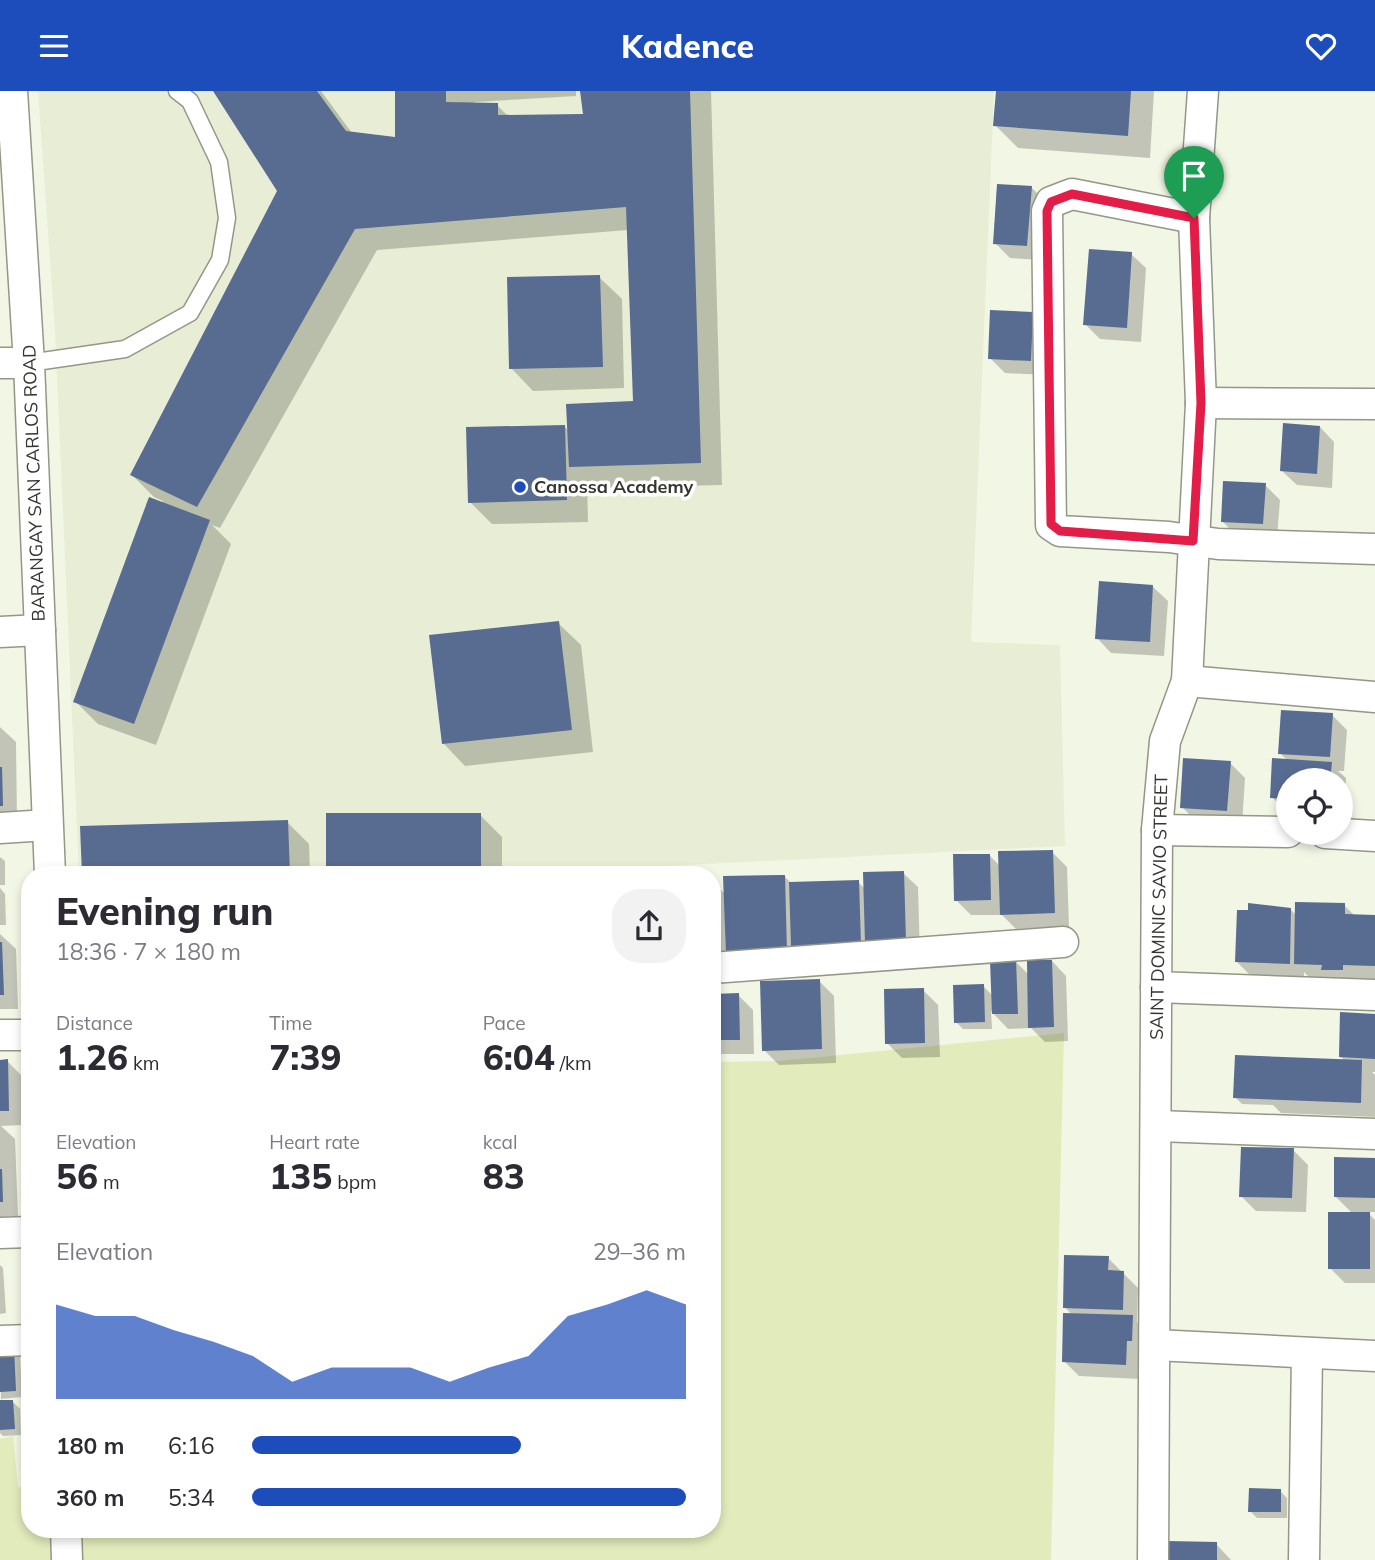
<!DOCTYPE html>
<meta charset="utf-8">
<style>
body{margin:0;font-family:Mulish,sans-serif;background:#f2f2f3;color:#2b2b33;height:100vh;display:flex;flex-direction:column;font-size:26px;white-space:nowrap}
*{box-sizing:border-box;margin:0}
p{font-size:23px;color:#7c7c81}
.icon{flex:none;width:38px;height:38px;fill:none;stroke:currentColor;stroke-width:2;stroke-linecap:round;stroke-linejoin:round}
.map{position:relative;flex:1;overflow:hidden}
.side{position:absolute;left:21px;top:775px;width:700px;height:672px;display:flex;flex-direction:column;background:#fff;border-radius:28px;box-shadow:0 4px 10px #0003}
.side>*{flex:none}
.fabs{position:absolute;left:1276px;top:677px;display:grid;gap:14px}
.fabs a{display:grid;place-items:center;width:77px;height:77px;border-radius:50%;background:#fff;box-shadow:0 4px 10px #0003;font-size:35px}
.pin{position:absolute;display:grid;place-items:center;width:60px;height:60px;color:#fff;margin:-72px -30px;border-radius:50% 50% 50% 0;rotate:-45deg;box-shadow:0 0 7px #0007}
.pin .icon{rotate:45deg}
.round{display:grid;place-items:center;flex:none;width:74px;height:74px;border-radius:28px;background:#f2f2f3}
.head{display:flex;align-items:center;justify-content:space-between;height:119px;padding:0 35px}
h1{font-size:38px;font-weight:800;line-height:52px}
.stats{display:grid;grid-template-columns:repeat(3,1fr);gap:10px;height:119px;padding:7px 35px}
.stats div{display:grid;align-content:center}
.stats b{font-size:35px;font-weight:800}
.stats small{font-size:19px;font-weight:400}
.stats p{font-size:19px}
.chart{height:196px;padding:14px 35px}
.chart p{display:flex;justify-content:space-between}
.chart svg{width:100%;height:126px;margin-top:7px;fill:#1d4dba;opacity:.7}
ul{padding:0 35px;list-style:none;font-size:23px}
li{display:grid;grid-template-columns:112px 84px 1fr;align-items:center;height:52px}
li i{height:18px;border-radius:9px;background:#1d4dba}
header{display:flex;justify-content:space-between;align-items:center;height:91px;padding:0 35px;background:#1d4dba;color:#fff;font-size:32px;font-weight:800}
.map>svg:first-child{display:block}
.built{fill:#e8eed5}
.green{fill:#e1ebbb}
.shadow{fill:#0003}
.building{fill:#586b91}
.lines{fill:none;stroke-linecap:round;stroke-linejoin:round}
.service-casing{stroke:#939787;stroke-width:19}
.minor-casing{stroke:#939787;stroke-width:33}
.service{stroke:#fff;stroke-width:16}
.minor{stroke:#fff;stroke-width:30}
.route-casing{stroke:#fff;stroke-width:14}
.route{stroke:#e11d48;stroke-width:9}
.poi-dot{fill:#1d4dba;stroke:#fff;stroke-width:2.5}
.labels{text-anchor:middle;stroke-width:7;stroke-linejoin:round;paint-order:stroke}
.street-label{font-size:18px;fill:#353630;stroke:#fff}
.poi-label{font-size:18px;font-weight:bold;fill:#353630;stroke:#fff;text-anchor:start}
</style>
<header><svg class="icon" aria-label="menu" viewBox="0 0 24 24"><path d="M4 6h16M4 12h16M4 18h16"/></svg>Kadence<svg class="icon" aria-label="heart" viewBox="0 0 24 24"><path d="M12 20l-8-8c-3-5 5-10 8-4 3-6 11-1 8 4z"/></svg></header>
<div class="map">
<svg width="1375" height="1469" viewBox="0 0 1375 1469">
<rect width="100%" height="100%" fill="#f2f6e5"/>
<polygon class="built" points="38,0 994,0 971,551 1060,554 1065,755 487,784 79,784 55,240"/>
<g class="green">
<polygon points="1064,942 1051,1469 81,1469 80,1439 712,1438 712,971 779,970"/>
<polygon points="13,1345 18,1396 30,1397 30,1438 54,1439 54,1469 0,1469 0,1348"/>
</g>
<g class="shadow">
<polygon points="215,0 321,0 352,42 397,48 397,0 576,0 576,5 474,11 474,14 497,14 509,26 585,25 582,0 711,0 722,394 593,397 587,391 588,431 492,433 470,411 564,335 569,340 635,311 628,139 377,159 220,437 212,434 231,453 156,654 98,633 75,610 163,410 154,406 132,384 279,100"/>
<polygon points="998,0 1154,0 1150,67 1018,57 995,34"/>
<polygon points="1031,96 1046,111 1042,169 1010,167 995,152"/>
<polygon points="1131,163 1146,177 1141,251 1100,248 1085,233"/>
<polygon points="599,186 622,208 624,297 533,300 511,277"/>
<polygon points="1032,223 1047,238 1046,284 1005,282 990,267"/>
<polygon points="1320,336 1334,351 1332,397 1297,394 1282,380"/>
<polygon points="1265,394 1280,409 1277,447 1237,445 1222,430"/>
<polygon points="1153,496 1168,510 1164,565 1111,562 1097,547"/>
<polygon points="558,532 581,554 593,661 465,675 443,652"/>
<polygon points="1332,624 1347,639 1344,680 1338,680 1346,687 1343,725 1340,690 1288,690 1287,721 1272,706 1287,669 1280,662"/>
<polygon points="0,636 16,651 17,730 0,730"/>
<polygon points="1230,672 1245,687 1242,734 1197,731 1182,716"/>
<polygon points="480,724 502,746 502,784 333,784 327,779"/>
<polygon points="287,731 309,753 310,784 84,784"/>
<polygon points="1052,761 1067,776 1069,836 1016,838 1002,824 971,824 956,809 990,765 1000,775"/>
<polygon points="0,766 5,770 5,794 0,794"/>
<polygon points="903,782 918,796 920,865 712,883 715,793 726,804 784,785 792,793 858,791 865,798"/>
<polygon points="0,797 5,803 6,834 0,834"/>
<polygon points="1344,814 1355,825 1375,826 1375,889 1357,888 1357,893 1310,887 1304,881 1304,888 1252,886 1237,871 1291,819 1297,825"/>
<polygon points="0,843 16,858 18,918 0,918"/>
<polygon points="1015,870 1029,884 1052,870 1066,885 1068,950 1045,951 1031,937 1008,938 991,920 992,938 963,938 956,931 983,895 993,905"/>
<polygon points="819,890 834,905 836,972 779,974 764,959"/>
<polygon points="923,899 938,914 940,966 902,967 887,952"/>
<polygon points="712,904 738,904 753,919 754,963 716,963 712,959"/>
<polygon points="1375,924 1375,981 1372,981 1375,984 1375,1026 1281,1022 1273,1014 1242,1013 1235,1006 1345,970 1341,966"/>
<polygon points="0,970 7,970 22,985 23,1034 1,1035 15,1048 18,1125 0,1126"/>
<polygon points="1293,1059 1308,1074 1306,1121 1256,1120 1241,1105"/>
<polygon points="1375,1069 1375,1121 1367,1121 1375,1129 1375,1192 1345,1192 1330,1177 1353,1123 1336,1106"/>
<polygon points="1108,1167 1138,1197 1137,1231 1147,1241 1140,1288 1079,1285 1064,1270 1072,1224 1065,1216"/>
<polygon points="0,1174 3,1177 6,1222 0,1223"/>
<polygon points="13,1258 20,1265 22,1306 1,1308 0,1259"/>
<polygon points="0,1311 13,1311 20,1318 21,1344 3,1345 0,1342"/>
<polygon points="1280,1400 1287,1407 1287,1427 1257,1427 1250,1420"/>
<polygon points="1216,1453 1231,1469 1169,1469"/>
</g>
<g class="building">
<polygon points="213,0 317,0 346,40 395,46 395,0 446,0 446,11 498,12 498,24 583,23 580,0 690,0 701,372 569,376 566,313 633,310 626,116 355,138 197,416 130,384 277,100"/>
<polygon points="996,0 1131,0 1128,45 993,35"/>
<polygon points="997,93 1032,95 1027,155 993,153"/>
<polygon points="1089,158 1132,161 1127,237 1083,234"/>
<polygon points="600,184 603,276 509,278 507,186"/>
<polygon points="990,219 1033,221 1031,270 988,268"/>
<polygon points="1283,332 1320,335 1317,383 1280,380"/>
<polygon points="565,334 567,409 468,412 466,336"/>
<polygon points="1223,390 1266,392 1263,433 1221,431"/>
<polygon points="149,406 210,429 134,633 73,611"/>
<polygon points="1099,490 1153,494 1150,551 1095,548"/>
<polygon points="559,530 572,639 442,653 429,544"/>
<polygon points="1281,619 1333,622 1330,666 1278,663"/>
<polygon points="1183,667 1231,670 1227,720 1180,717"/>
<polygon points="1272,667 1332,671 1330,690 1288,690 1288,708 1270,707"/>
<polygon points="0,676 2,676 3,715 0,715"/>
<rect x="326" y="722" width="155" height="58"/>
<polygon points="288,729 290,784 82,784 80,735"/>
<polygon points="1053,759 1055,822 1000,824 998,760"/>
<polygon points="953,763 990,763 991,809 954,810"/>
<polygon points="904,780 906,851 865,852 863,781"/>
<polygon points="785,784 787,862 726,863 723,785"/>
<polygon points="859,789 861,854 791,855 789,791"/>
<polygon points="712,792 716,792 718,868 712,868"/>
<polygon points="1295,811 1345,812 1345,823 1375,824 1375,875 1343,874 1343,879 1321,879 1322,874 1294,873"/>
<polygon points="1248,812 1291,817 1290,873 1235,871 1237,819 1248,819"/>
<polygon points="0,851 2,851 4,904 0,904"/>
<polygon points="1016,868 1018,923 992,923 990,869"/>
<polygon points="1027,869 1052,869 1054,936 1028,937"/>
<polygon points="820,888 822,958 762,960 760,890"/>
<polygon points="984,893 985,931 954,932 953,894"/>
<polygon points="924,897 925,952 885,953 884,898"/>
<polygon points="739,902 740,949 712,949 712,903"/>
<polygon points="1340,921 1375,923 1375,968 1339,966"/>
<polygon points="1235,964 1362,969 1361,1012 1233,1007"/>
<polygon points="8,968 9,1020 0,1020 0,969"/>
<polygon points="1241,1056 1294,1057 1292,1107 1239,1106"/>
<polygon points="1334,1066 1375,1067 1375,1107 1334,1106"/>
<polygon points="0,1078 2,1078 3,1111 0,1111"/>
<rect x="1328" y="1121" width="42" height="57"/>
<polygon points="1064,1164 1109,1165 1108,1179 1124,1180 1123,1219 1063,1217"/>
<polygon points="1063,1222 1133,1224 1132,1250 1127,1250 1126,1274 1062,1271"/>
<polygon points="14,1256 16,1300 0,1301 0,1257"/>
<polygon points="0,1309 13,1309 15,1338 0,1339"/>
<polygon points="1249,1397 1281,1398 1281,1421 1248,1421"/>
<polygon points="1167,1450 1217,1451 1217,1469 1167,1469"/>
</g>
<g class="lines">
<defs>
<polyline id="service" points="29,272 125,258 190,222 220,169 227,127 219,71 190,10 177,0"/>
<g id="minor">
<polyline points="12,0 29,272 50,784"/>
<polyline points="1194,127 1072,103 1051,111 1047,120 1051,434 1060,440 1169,446 1218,453 1375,458"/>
<polyline points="0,272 29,272"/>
<polyline points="1201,312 1375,313"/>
<polyline points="0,541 40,539"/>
<polyline points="1187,590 1375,606"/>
<polyline points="0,737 47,734"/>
<polyline points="1157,739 1288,741"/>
<polyline points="1325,742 1375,745"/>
<polyline points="712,877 1063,851"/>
<polyline points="1156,896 1375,904"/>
<polyline points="0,944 30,944"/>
<polyline points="1158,1035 1375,1043"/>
<polyline points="0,1142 30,1141"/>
<polyline points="0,1250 30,1249"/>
<polyline points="1155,1254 1375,1265"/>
<polyline points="66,1438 67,1469"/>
<polyline points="1153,1469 1157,739 1165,650 1187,590 1201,312 1194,127 1203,0"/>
<polyline points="1304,1469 1307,1263"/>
</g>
</defs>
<use href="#service" class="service-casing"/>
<use href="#minor" class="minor-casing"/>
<use href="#service" class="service"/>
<use href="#minor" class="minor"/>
</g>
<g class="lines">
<defs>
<polygon id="route" points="1072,103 1194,127 1201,312 1193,450 1060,440 1051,433 1047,120 1051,111"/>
</defs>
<use href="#route" class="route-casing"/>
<use href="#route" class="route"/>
</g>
<circle class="poi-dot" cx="520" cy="396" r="7"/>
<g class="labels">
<g class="street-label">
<text transform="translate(34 392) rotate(-92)" y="6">BARANGAY SAN CARLOS ROAD</text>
<text transform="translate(1159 816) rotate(-89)" y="6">SAINT DOMINIC SAVIO STREET</text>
</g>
<g class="poi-label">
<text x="534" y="402">Canossa Academy</text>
</g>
</g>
</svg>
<div class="fabs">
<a><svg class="icon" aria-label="locate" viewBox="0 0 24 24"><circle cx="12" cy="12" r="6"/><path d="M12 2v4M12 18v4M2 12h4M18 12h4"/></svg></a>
</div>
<div class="pin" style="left:1194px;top:127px;background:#1e9e55"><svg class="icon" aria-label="arrive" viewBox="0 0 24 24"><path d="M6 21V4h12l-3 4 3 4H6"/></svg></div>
<section class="side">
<div class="head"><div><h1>Evening run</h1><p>18:36 · 7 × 180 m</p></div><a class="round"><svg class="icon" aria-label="share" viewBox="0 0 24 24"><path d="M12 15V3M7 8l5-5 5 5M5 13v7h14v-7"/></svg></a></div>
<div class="stats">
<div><p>Distance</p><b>1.26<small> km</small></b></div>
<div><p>Time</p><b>7:39</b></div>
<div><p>Pace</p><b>6:04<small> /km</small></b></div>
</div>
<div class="stats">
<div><p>Elevation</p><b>56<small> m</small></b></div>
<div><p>Heart rate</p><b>135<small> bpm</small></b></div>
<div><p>kcal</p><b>83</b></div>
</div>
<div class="chart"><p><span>Elevation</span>29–36 m</p>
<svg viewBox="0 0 160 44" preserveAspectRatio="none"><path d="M0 44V11L10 15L20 15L30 20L40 24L50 29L60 38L70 33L80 33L90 33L100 38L110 33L120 29L130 15L140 11L150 6L160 11V44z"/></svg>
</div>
<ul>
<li><b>180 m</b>6:16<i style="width:62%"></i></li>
<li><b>360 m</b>5:34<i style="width:100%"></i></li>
</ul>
</section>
</div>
